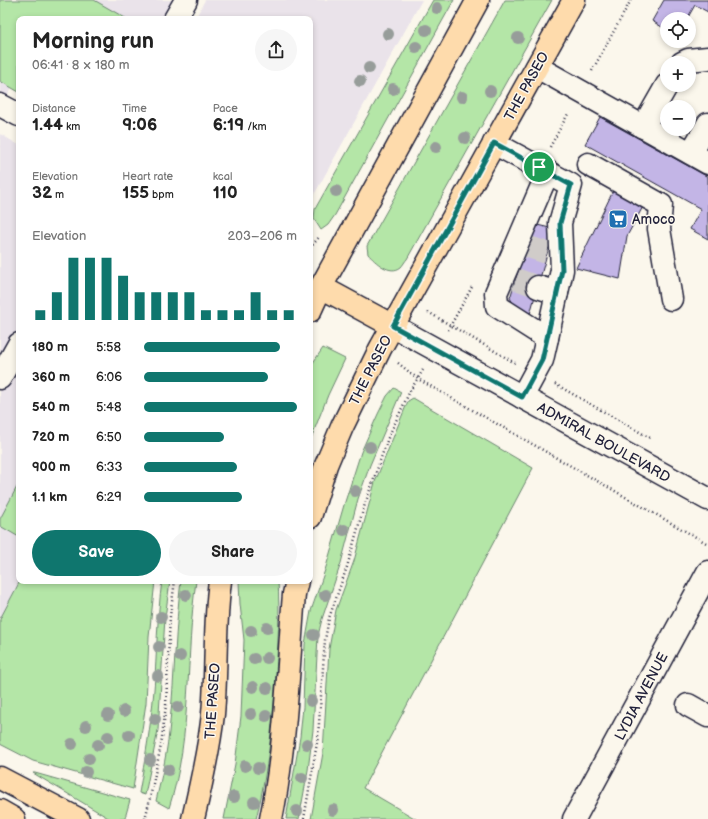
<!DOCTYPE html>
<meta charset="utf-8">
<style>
body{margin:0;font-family:"Balsamiq Sans",sans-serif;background:#f6f6f6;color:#222;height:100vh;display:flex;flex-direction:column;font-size:15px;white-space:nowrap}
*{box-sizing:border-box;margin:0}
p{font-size:13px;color:#767676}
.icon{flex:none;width:22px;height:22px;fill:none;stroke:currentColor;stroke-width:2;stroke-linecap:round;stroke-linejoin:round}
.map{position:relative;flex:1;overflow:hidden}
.drawer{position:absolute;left:16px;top:16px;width:297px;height:568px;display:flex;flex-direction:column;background:#fff;border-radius:8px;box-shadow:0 2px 6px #0003}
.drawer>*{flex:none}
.controls{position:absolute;left:660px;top:12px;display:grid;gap:8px}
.controls a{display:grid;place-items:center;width:36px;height:36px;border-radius:50%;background:#fff;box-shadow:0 2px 6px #0003;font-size:20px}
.pin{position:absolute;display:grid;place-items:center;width:34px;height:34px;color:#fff;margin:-17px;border:2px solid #fff;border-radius:50%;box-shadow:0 1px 4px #0007}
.round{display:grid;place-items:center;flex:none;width:42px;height:42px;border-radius:21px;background:#f6f6f6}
.overview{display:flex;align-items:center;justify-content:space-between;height:68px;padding:0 16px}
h1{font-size:22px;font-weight:600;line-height:30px}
.figures{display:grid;grid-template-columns:repeat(3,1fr);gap:6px;height:68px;padding:4px 16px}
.figures div{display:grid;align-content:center}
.figures b{font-size:17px;font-weight:600}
.figures small{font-size:11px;font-weight:400}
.figures p{font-size:11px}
.chart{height:112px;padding:8px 16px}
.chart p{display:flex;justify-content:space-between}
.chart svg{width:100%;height:72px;margin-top:4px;stroke:#0f766e;stroke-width:6}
.action{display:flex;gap:8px;margin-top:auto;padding:8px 16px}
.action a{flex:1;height:46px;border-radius:24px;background:#0f766e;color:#fff;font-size:16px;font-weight:600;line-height:46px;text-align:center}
.action a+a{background:#f6f6f6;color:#222}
ul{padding:0 16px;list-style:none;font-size:13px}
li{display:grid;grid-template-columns:64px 48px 1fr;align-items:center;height:30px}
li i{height:10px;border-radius:5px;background:#0f766e}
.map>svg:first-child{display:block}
.built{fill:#eae3ea}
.green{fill:#b4e6a7;stroke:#6b8471}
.building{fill:#c3b5e6;stroke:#22223b}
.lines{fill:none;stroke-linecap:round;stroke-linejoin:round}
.minor-tunnel{stroke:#d0ccc9;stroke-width:22;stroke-dasharray:22 11;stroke-linecap:butt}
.minor-casing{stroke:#22223b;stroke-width:25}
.major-casing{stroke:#22223b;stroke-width:25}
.path{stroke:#22223b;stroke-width:2.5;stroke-dasharray:1 3;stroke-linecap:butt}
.minor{stroke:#fbf7ec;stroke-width:22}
.major{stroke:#fedbac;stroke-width:22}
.tree{fill:#979d9a}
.route-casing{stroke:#fff;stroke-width:8}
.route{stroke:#0f766e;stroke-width:5}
.labels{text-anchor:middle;stroke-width:3;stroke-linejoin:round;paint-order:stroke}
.street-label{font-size:14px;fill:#22223b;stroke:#fbf7ec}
.poi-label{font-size:14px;fill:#22223b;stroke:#fbf7ec;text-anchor:start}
</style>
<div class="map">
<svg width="708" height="819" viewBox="0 0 708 819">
<rect width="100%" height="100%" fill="#fbf7ec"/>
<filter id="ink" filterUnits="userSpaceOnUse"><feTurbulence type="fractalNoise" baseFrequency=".025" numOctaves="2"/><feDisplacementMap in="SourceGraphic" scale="8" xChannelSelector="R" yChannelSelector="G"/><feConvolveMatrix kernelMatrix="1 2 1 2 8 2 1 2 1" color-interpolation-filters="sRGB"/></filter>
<g filter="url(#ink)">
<g class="built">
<polygon points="0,0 174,0 164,19 19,19 19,75 0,109"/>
<polygon points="205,0 422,0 310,202 310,19 195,19"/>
<polygon points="0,134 19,145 19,483 0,519"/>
<polygon points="0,526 19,537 20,581 0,619"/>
</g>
<g class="green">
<polygon points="0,0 94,0 127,19 19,19 19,92 0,81"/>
<polygon points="433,0 454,0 335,215 328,225 321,230 314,219 315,209"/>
<path d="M505 0H552L407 259C405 261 403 265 401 267 390 276 375 262 368 254L367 246Z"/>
<polygon points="323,348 345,359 328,395 310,441 310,367"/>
<polygon points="394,388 401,392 370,465 358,499 341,563 322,619 318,636 313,730 308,770 299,819 286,819 300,737 303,707 305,644 311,611 326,567 344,505 361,452 378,414 387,396"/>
<polygon points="413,398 533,468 363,788 416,819 311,819 323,753 329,649 336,610 354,561 375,482 408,401"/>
<polygon points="19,483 19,537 0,526 0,519"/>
<polygon points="20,581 155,581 149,637 146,703 133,789 33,761 0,744 0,619"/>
<path d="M162 581H170L165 618 158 730 145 795 139 793C145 759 151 725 154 690 157 654 157 617 162 581Z"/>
<path d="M181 581H196C185 656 193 734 169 808L156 801C162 775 168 749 170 722 175 675 175 628 181 581Z"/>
<path d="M239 581H278C280 613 278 642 276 673 273 722 268 771 256 819H224L235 764 241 716 244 640 240 604Z"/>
<polygon points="33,773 35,773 130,800 125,818 125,819 110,819"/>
</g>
<g class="building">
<polygon points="664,0 708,0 708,12 695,5 687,19 667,19 667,30 652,21"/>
<polygon points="600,117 708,177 708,239 690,229 701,209 585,144"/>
<polygon points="615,187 645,203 627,236 620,279 576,268"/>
<polygon points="533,224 554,229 530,314 516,308 510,298"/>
</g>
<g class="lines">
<g class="minor-tunnel">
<polyline points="526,246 547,253"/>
<polyline points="516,279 538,287"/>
</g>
<defs>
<g id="minor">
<polyline points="175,19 186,0"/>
<polyline points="682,63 688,60 708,58"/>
<polyline points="537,67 708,163"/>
<polyline points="0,105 19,115"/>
<polyline points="643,127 667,85"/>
<polyline points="494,143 571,185 560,223 562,270 547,338 542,360 522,397"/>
<polyline points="691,153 708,124"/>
<polyline points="588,164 661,205 659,229 671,299"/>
<polyline points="538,287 557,293"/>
<polyline points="393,326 708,499"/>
<polyline points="547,338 497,306 496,293 548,172"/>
<polyline points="0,378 19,344"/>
<polyline points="688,705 708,716"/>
<polyline points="574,819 708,572"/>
</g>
<g id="major">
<polyline points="321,287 393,326"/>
<polyline points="310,311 321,287 478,0"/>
<polyline points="310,517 326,465 342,427 380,349 574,0"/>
<polyline points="0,778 78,819"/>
<polyline points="0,811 14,819"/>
<path d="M193 819C201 785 209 750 213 714 217 670 214 625 220 581"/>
<path d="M271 819C286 745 288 669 294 594L297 581"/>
</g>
</defs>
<use href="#minor" class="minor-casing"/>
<use href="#major" class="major-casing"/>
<g class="path">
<polyline points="592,71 631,0"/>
<polyline points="550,147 569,112"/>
<polyline points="310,248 320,236"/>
<polyline points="428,312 515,363"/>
<polyline points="448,330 472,287"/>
<polyline points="398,363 418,379 708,544"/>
<polyline points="555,384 650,438"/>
<polyline points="145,819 149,803 161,745 166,705 170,616 175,581"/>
<polyline points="304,819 318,737 325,640 329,618 347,567 363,510 388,438 410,391 423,370"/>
</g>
<use href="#minor" class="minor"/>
<use href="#major" class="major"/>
</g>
<g class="tree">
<circle cx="437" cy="8" r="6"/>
<circle cx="426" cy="30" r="6"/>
<circle cx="388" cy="34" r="6"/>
<circle cx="518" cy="38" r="6"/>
<circle cx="416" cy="47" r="6"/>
<circle cx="369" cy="68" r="6"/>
<circle cx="360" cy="81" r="6"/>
<circle cx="393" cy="89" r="6"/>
<circle cx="490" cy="91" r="6"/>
<circle cx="462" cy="97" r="6"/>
<circle cx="465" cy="138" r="6"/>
<circle cx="436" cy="147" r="6"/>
<circle cx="336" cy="191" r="6"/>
<circle cx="370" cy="447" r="6"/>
<circle cx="355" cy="491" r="6"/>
<circle cx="344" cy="530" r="6"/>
<circle cx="186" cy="595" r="6"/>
<circle cx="325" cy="595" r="6"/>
<circle cx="161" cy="617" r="6"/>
<circle cx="267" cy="628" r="6"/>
<circle cx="251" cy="631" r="6"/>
<circle cx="314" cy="635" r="6"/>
<circle cx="159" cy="647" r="6"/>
<circle cx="180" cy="656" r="6"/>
<circle cx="267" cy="658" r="6"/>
<circle cx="254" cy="659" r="6"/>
<circle cx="158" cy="676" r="6"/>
<circle cx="253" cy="687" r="6"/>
<circle cx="267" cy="688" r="6"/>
<circle cx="311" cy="701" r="6"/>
<circle cx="178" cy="707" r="6"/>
<circle cx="124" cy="711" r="6"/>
<circle cx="251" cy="714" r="6"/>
<circle cx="108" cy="715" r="6"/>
<circle cx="266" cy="716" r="6"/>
<circle cx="155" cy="719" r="6"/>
<circle cx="86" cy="726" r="6"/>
<circle cx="129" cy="735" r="6"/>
<circle cx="108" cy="737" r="6"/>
<circle cx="72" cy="744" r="6"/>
<circle cx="307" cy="744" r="6"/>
<circle cx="98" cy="745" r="6"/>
<circle cx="89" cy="759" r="6"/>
<circle cx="150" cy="760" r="6"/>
<circle cx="245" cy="766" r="6"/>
<circle cx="258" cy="768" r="6"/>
<circle cx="168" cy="770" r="6"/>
<circle cx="86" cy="772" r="6"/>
<circle cx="302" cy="778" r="6"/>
<circle cx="234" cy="797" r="6"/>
<circle cx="254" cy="802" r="6"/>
<circle cx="333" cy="810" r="6"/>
<circle cx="297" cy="811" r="6"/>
</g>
</g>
<g class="lines" filter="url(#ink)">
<defs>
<polygon id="route" points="494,143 571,185 560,223 562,270 547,338 542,360 522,397 393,326"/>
</defs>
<use href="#route" class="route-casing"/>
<use href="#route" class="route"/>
</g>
<defs>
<symbol id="supermarket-square" viewBox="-11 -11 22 22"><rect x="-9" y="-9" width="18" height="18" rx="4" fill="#1f6fb2" stroke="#fbf7ec"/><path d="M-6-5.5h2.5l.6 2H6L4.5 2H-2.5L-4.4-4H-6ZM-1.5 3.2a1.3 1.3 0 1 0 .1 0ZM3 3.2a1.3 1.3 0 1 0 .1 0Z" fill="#fff"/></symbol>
</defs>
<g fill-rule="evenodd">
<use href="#supermarket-square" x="607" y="208" width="22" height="22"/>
</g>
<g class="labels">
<g class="street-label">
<text transform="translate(526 86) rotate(-61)" y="5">THE PASEO</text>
<text transform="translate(370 370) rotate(-63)" y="5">THE PASEO</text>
<text transform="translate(604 442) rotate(29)" y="5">ADMIRAL BOULEVARD</text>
<text transform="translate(641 696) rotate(-62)" y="5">LYDIA AVENUE</text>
<text transform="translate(212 701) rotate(-86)" y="5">THE PASEO</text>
</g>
<g class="poi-label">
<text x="632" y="224">Amoco</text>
</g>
</g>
</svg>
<div class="controls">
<a><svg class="icon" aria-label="locate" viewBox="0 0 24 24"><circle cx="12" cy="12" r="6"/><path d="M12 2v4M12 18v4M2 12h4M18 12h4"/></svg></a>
<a>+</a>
<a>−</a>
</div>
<div class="pin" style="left:539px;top:167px;background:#1e9e55"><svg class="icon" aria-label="arrive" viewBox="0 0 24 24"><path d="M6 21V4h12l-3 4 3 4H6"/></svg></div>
<section class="drawer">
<div class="overview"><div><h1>Morning run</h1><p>06:41 · 8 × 180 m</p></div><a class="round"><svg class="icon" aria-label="share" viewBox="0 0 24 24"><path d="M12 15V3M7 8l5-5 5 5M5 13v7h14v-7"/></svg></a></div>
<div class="figures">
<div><p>Distance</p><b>1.44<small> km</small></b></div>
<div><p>Time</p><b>9:06</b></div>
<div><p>Pace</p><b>6:19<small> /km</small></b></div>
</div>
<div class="figures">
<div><p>Elevation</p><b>32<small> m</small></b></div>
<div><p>Heart rate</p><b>155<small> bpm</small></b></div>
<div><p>kcal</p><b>110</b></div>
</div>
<div class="chart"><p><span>Elevation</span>203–206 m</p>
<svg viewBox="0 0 160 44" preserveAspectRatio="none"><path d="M5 44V38M15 44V27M25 44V6M35 44V6M45 44V6M55 44V17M65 44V27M75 44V27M85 44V27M95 44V27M105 44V38M115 44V38M125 44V38M135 44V27M145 44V38M155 44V38"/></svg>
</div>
<ul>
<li><b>180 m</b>5:58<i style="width:89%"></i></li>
<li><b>360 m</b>6:06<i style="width:81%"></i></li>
<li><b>540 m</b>5:48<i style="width:100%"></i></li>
<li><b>720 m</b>6:50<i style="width:52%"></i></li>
<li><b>900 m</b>6:33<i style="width:61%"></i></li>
<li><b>1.1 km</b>6:29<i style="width:64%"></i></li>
</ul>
<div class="action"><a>Save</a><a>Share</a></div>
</section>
</div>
